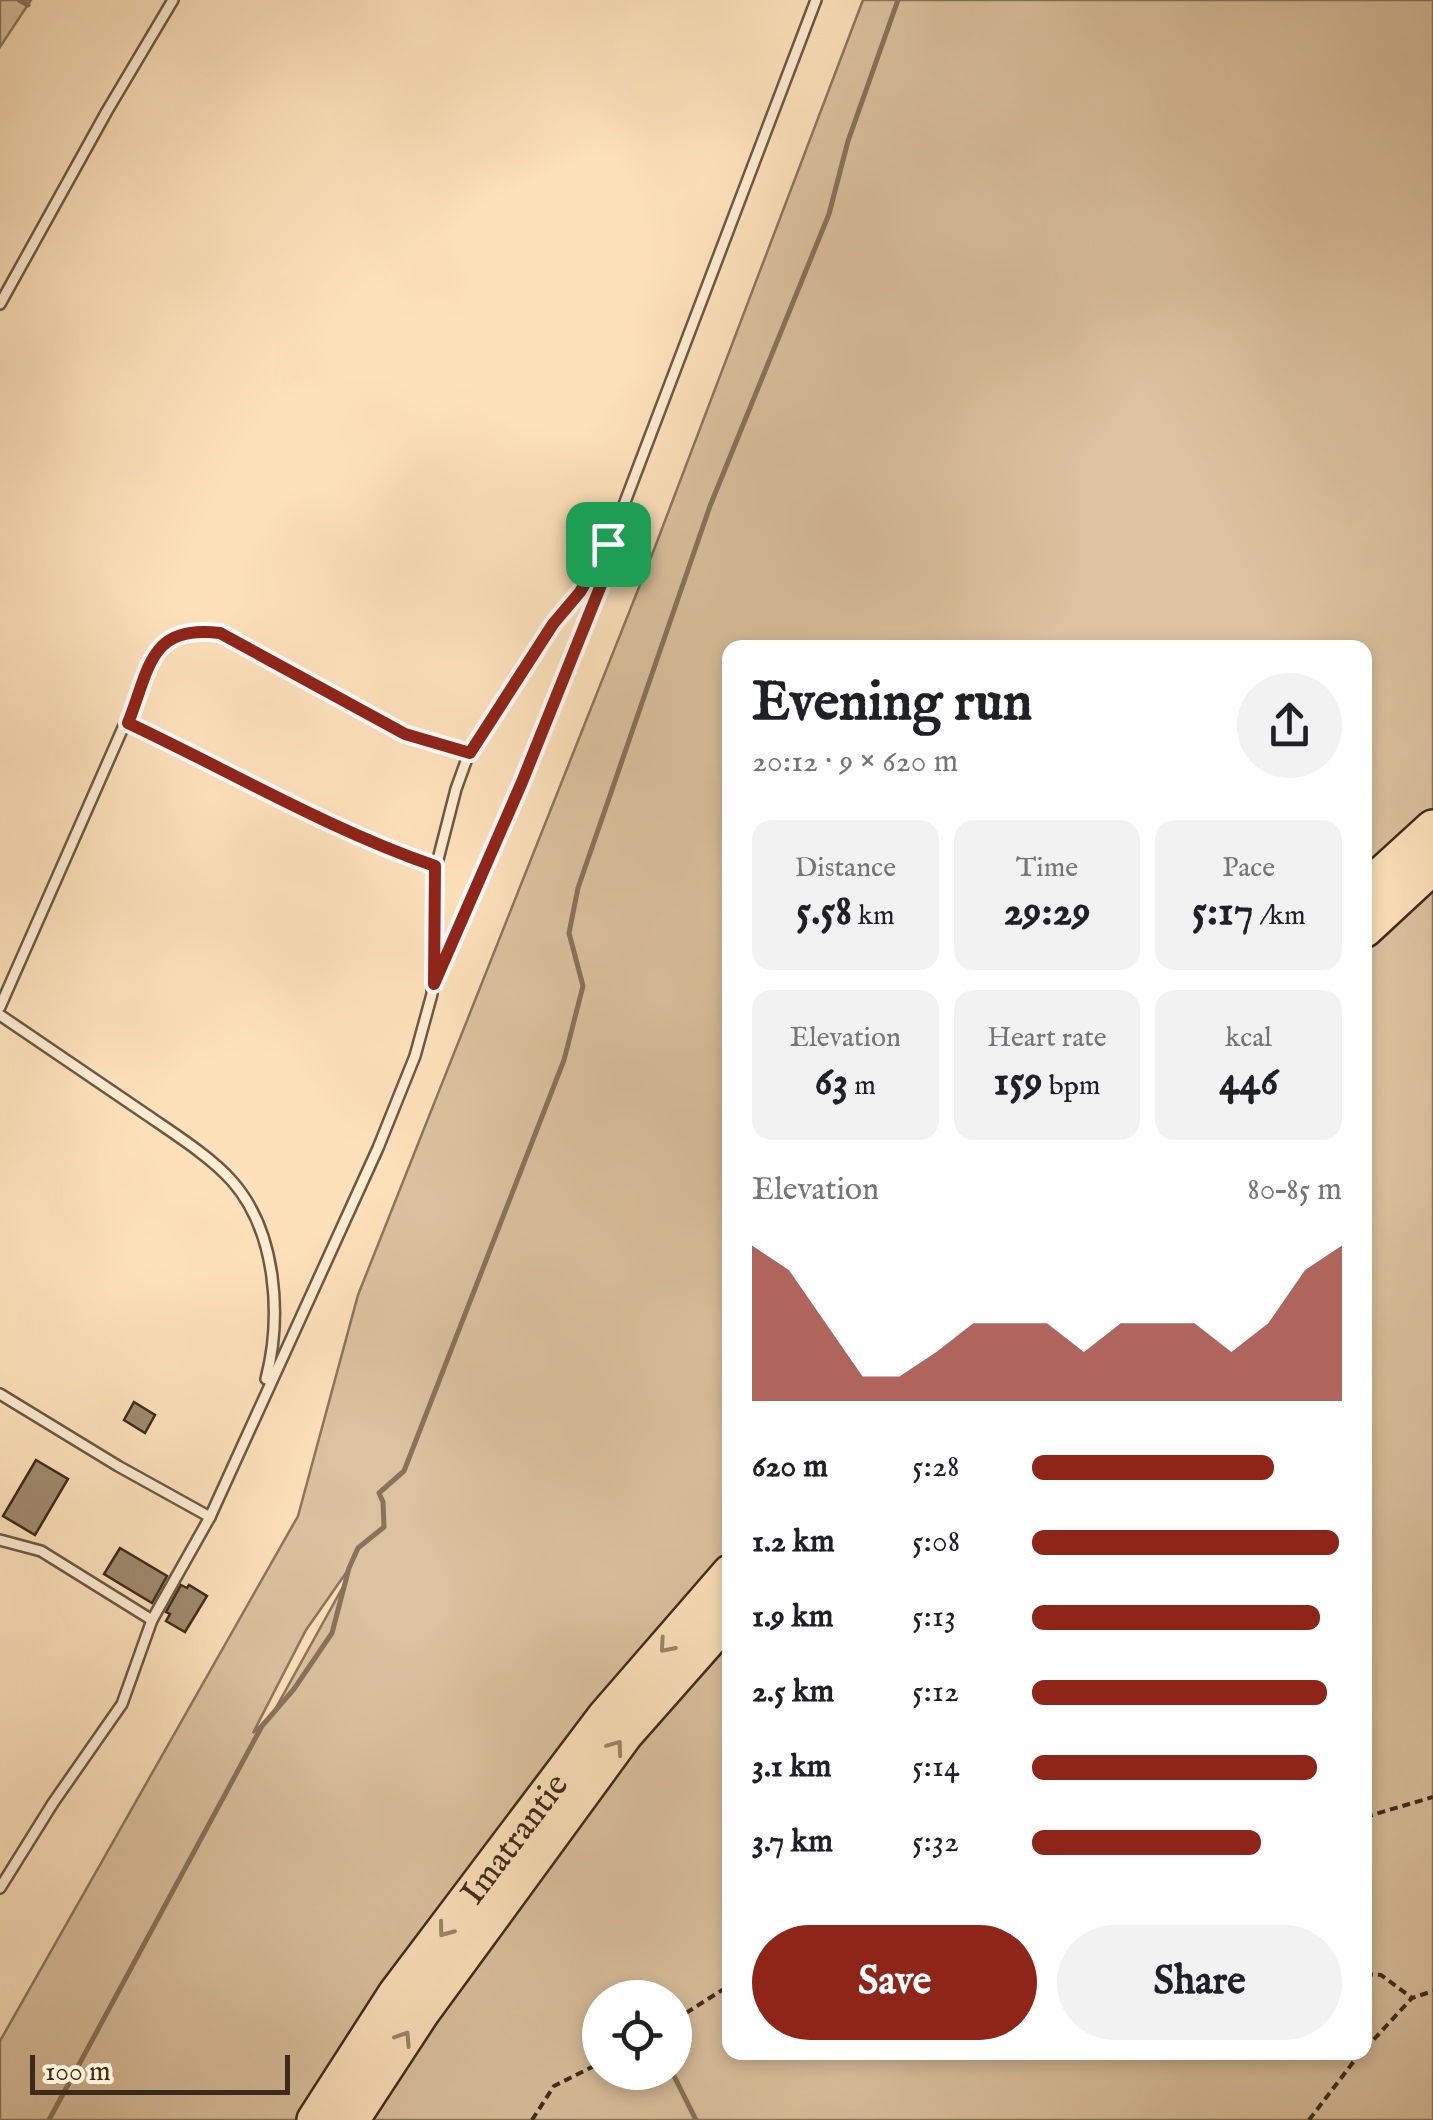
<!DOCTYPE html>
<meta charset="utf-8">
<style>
body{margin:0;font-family:"IM FELL English",serif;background:#f2f2f2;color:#202124;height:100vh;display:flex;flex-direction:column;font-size:38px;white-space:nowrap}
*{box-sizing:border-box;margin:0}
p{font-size:32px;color:#757577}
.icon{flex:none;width:55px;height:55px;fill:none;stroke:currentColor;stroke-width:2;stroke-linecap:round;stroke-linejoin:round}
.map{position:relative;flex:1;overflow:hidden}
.drawer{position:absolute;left:722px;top:640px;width:650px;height:1420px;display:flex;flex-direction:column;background:#fff;border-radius:20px;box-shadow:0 5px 15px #0003}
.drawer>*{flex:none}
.fabs{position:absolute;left:582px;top:1980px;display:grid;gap:20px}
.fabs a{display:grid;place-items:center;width:110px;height:110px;border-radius:50%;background:#fff;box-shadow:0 5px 15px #0003;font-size:50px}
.scale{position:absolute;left:30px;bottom:25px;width:260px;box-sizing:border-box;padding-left:10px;border:5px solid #3c2b1b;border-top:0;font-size:28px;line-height:35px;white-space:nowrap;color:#3c2b1b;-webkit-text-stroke:8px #feecd3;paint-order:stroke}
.pin{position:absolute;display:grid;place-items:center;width:85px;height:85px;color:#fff;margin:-42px;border-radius:20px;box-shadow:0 5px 15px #0006}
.round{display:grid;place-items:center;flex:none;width:105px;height:105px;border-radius:52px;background:#f2f2f2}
.summary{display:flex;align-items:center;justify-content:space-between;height:170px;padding:0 30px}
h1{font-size:55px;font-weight:700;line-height:75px}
.stats{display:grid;grid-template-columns:repeat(3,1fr);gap:15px;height:170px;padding:10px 30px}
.stats div{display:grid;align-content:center;border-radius:20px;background:#f2f2f2;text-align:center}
.stats b{font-size:42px;font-weight:700}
.stats small{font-size:28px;font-weight:400}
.stats p{font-size:28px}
.chart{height:280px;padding:20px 30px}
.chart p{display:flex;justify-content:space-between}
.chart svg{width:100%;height:180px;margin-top:10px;fill:#8f2418;opacity:.7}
.button{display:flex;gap:20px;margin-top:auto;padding:20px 30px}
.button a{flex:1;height:115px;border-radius:60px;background:#8f2418;color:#fff;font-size:40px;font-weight:700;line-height:115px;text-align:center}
.button a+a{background:#f2f2f2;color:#202124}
ul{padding:0 30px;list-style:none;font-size:32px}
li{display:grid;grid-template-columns:160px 120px 1fr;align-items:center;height:75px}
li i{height:25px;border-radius:12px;background:#8f2418}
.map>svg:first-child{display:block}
.green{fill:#dcc2a0;stroke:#8c765e;stroke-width:2.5;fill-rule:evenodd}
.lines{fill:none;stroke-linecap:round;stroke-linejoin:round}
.stream{stroke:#88735b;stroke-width:5}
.building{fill:#a08a6e;stroke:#3c2b1b;stroke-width:2.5}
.service-casing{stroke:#6c5843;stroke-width:14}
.motorway-casing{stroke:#3c2b1b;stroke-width:40}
.path{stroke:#3c2b1b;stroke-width:4;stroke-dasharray:8 5;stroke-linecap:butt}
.service{stroke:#feecd3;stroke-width:9}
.motorway{stroke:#fde1bb;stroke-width:35}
.oneway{stroke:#9c866b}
.route-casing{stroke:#fff;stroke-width:20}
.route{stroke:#8f2418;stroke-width:12}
.labels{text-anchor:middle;stroke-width:10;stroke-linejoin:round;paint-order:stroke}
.street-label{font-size:35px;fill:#3c2b1b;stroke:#feecd3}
</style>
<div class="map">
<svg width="1433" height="2120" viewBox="0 0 1433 2120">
<rect width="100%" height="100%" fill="#fde1bb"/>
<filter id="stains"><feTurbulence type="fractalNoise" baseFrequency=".002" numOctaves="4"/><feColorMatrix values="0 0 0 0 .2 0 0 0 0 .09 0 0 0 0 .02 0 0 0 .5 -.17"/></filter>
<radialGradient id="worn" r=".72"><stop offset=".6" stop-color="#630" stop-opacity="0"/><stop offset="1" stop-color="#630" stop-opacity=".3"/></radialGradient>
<g class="green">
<polygon points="0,0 31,0 0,47"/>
<path d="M863 0H1433V2120H0V2041L298 1516 358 1295 655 547ZM730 648H1365V2052H730ZM348 1570 345 1583 273 1713 253 1733 306 1630ZM600 1998H675V2072H600Z"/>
</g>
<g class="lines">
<g class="stream">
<polyline points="19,0 28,5"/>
<polyline points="672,2072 696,2120"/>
<polyline points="49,2120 262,1726 294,1689 332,1633 349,1568 358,1548 384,1527 383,1502 379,1493 404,1471 564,1060 583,986 569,933 578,888 710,506 829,214 848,141 898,0"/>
</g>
</g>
<g class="building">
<polygon points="134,1402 155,1415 145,1433 124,1420"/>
<polygon points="36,1460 68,1479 35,1535 3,1516"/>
<polygon points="120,1548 167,1576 152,1603 104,1574"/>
<polygon points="181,1585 187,1588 189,1585 207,1596 185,1632 166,1621 170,1614 166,1612"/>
</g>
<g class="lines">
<defs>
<g id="service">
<polyline points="0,304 107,111 173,0"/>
<path d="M128 723C230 771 328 829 435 867"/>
<polyline points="435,982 523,782 601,585 607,551"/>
<path d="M0 1007 159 646C181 631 194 630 220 633L405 734 469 753"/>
<path d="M0 1015C49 1048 98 1082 147 1115 173 1133 211 1157 232 1181 277 1232 282 1317 266 1379"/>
<polyline points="0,1394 118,1466 210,1517"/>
<polyline points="0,1540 41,1551 152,1620"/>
<polyline points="0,1888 53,1803 122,1704 152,1620 210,1517 378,1148 415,1056 432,994 434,875 456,789 469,753 553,624 580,592 609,544 816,0"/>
</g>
<g id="motorway">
<polyline points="1365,890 1433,828"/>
<polyline points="1365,929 1433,866"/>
<path id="s1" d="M315 2120 396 1994 605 1717 730 1573"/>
<polyline points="351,2120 421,2013 625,1734 730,1615"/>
</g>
</defs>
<use href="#service" class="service-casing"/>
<use href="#motorway" class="motorway-casing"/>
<g class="path">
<polyline points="1365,1817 1433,1797"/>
<polyline points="1365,1974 1381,1975 1412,1998"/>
<polyline points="675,2020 730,1985"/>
<polyline points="1365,2049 1412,1998 1433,1991"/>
<polyline points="532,2120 554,2086 600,2063"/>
<polyline points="1309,2120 1361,2052"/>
</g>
<use href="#service" class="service"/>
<use href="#motorway" class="motorway"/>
</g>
<defs><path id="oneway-chevron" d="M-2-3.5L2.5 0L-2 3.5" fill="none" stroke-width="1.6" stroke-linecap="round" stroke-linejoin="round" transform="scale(2.5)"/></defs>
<g class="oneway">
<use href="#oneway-chevron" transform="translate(666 1646) rotate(131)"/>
<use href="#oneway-chevron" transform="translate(616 1747) rotate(-54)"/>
<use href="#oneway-chevron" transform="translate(445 1930) rotate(127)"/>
<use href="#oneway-chevron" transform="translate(404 2038) rotate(-57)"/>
</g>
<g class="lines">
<defs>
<path id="route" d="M608 544 601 585 522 782 434 984 435 866C328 829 230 771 128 723 150 668 149 624 220 633L405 734 470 753 553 624 580 592Z"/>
</defs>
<use href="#route" class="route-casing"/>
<use href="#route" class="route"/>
</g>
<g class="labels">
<g class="street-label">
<text dy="12" stroke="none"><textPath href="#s1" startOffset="345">Imatrantie</textPath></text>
</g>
</g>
<rect width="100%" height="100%" filter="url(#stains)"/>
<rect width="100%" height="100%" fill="url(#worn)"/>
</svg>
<div class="fabs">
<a><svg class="icon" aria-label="locate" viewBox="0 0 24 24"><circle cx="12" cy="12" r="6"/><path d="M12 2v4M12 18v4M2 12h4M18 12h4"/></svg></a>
</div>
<div class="scale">100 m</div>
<div class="pin" style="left:608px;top:544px;background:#1e9e55"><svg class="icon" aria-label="arrive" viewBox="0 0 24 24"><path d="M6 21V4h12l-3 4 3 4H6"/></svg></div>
<section class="drawer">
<div class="summary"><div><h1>Evening run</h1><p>20:12 · 9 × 620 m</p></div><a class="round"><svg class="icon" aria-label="share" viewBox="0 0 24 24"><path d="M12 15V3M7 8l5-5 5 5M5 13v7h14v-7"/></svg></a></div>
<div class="stats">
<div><p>Distance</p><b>5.58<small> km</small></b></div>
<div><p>Time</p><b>29:29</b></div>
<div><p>Pace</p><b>5:17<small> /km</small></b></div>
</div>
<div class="stats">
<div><p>Elevation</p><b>63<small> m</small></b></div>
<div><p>Heart rate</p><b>159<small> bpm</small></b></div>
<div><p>kcal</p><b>446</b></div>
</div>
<div class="chart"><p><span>Elevation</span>80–85 m</p>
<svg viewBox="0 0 160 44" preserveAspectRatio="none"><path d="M0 44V6L10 12L20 25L30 38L40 38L50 32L60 25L70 25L80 25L90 32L100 25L110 25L120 25L130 32L140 25L150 12L160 6V44z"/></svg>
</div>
<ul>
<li><b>620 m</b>5:28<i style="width:78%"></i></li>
<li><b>1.2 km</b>5:08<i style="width:99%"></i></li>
<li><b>1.9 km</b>5:13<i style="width:93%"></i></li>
<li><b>2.5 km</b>5:12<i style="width:95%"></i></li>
<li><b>3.1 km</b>5:14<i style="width:92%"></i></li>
<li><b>3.7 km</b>5:32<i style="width:74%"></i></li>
</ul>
<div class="button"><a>Save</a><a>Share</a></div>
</section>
</div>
